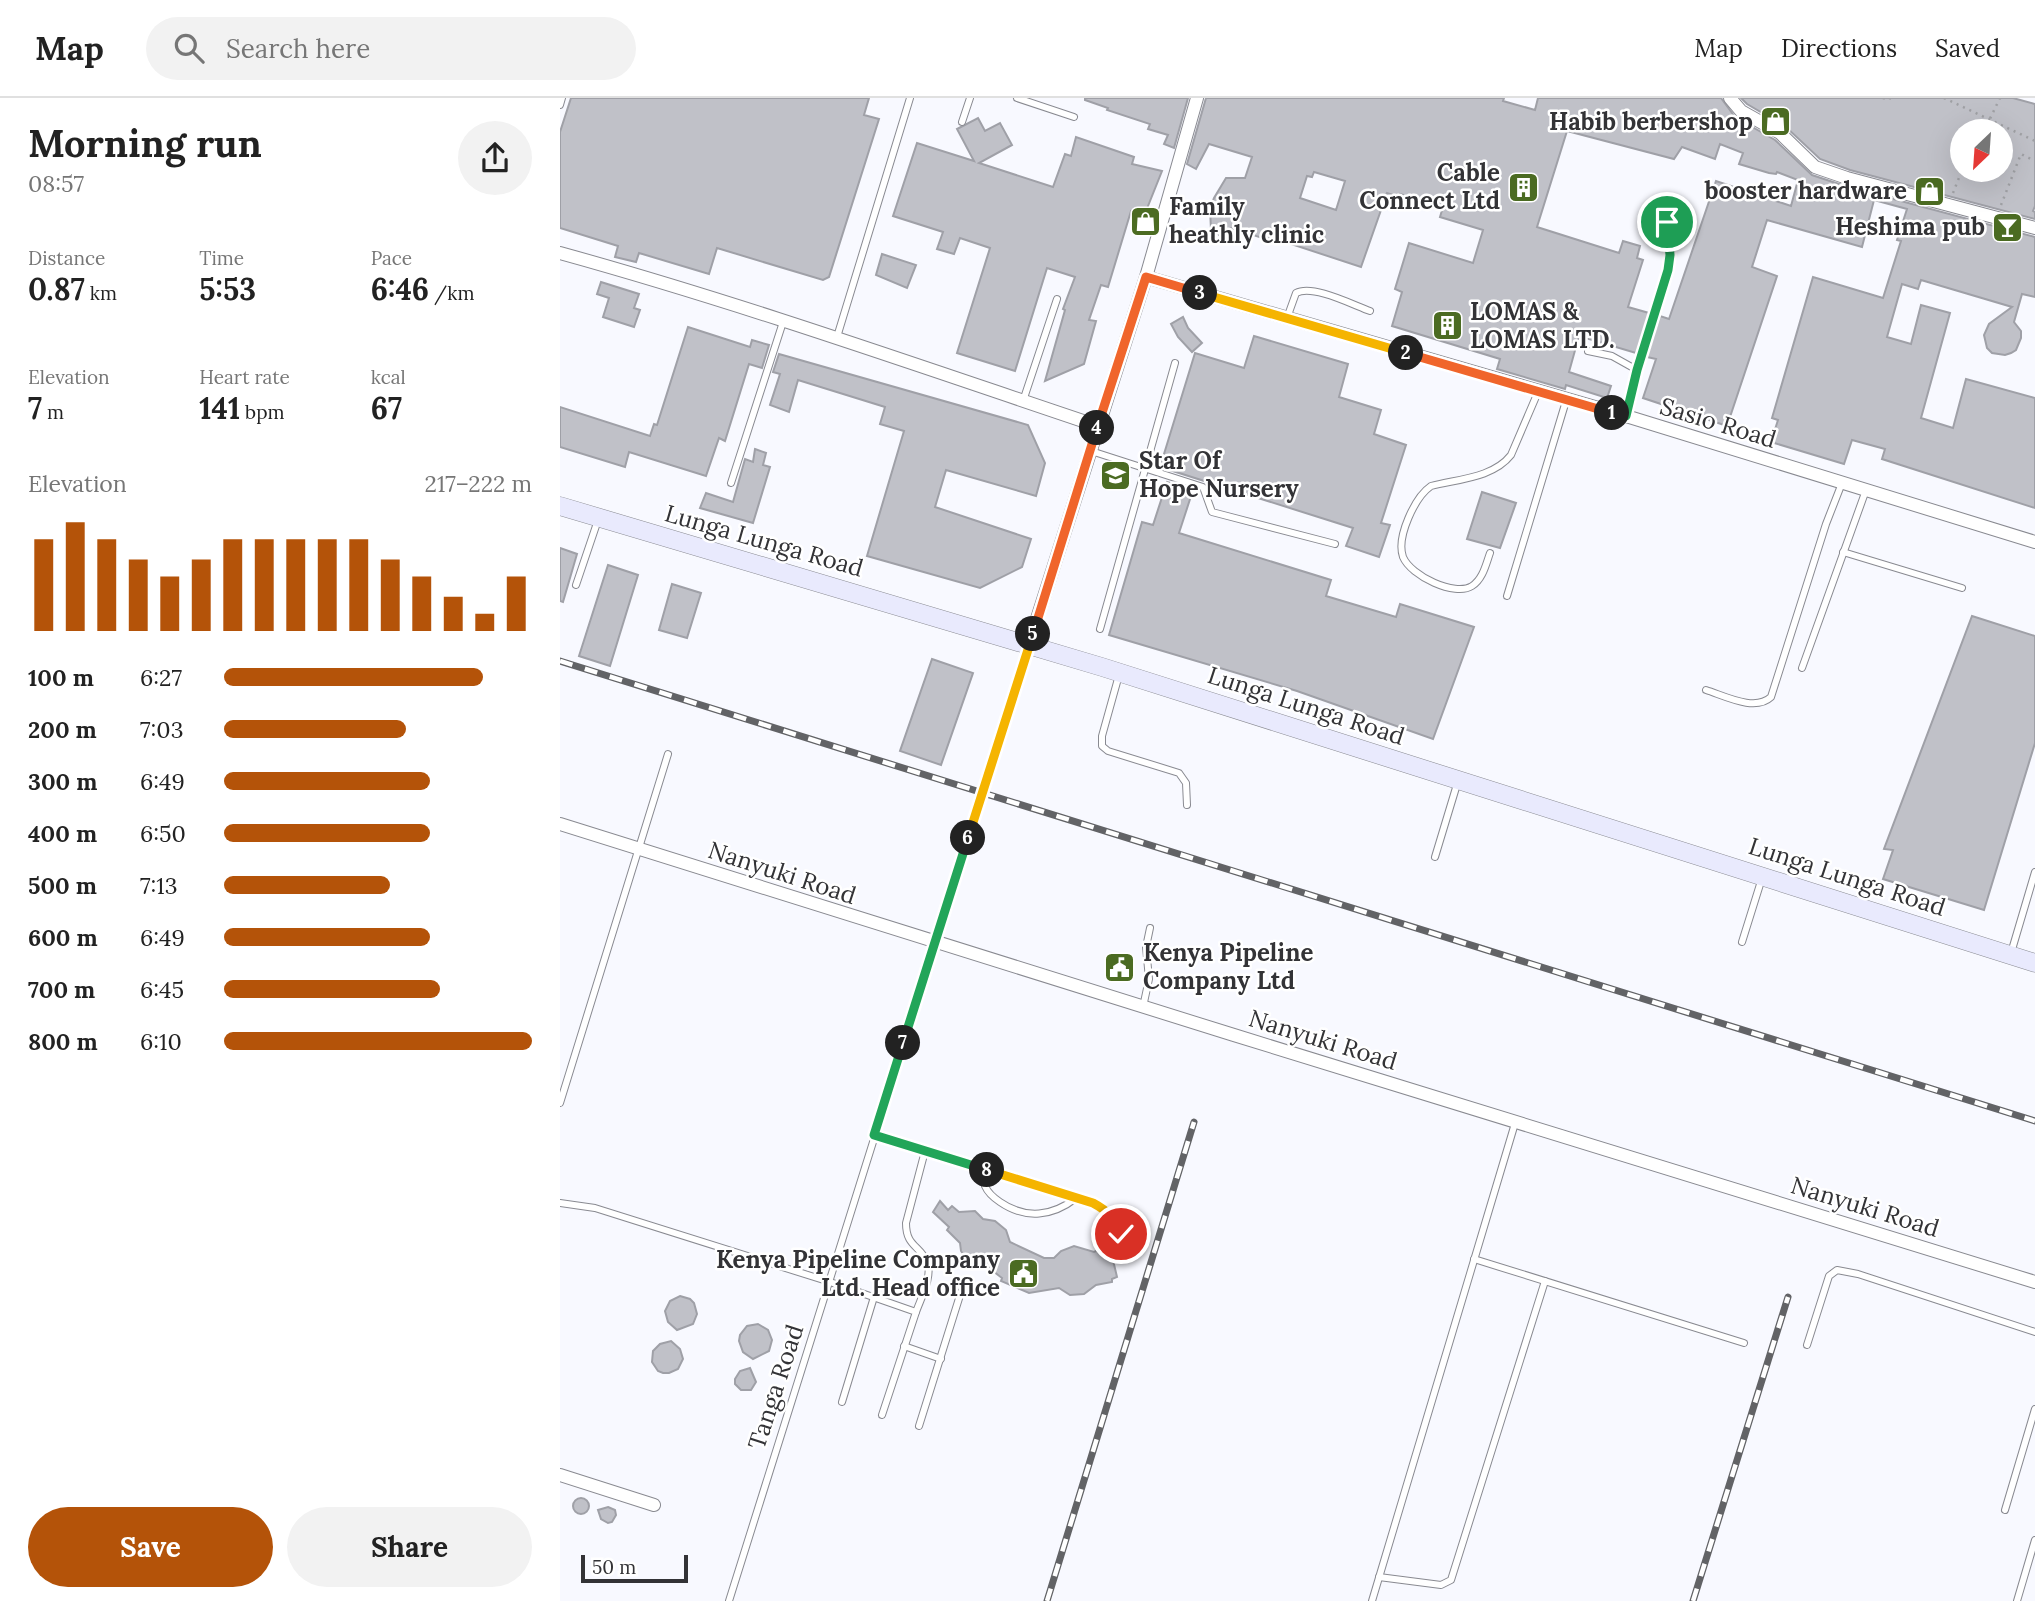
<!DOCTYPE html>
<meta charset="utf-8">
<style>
body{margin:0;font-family:Lora,serif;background:#f2f2f2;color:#222;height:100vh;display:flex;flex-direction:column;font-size:26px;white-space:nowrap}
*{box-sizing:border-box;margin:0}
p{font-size:23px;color:#767676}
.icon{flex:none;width:38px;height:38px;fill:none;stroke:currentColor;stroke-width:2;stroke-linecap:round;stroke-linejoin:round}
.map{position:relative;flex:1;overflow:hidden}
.drawer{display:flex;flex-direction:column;background:#fff;width:560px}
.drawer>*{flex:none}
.needle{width:46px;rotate:205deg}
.controls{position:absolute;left:1390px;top:21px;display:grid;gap:14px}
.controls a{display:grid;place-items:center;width:63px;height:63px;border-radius:50%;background:#fff;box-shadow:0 7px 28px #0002;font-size:35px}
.scale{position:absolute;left:21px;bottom:18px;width:107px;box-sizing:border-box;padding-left:7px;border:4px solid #333336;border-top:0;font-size:19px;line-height:24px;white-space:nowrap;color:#333336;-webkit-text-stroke:5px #fff;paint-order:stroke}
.pin{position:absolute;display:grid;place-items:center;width:60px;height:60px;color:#fff;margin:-30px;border:4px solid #fff;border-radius:50%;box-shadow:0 2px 7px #0007}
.km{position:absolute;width:35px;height:35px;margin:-18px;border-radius:50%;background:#222;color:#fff;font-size:19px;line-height:35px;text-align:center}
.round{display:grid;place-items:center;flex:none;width:74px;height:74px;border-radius:37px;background:#f2f2f2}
.head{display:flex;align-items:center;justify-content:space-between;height:119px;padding:0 28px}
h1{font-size:38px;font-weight:800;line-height:52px}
.figures{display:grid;grid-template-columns:repeat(3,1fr);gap:10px;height:119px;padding:7px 28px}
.figures div{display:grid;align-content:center}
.figures b{font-size:30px;font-weight:800}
.figures small{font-size:19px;font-weight:400}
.figures p{font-size:19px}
.chart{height:196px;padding:14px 28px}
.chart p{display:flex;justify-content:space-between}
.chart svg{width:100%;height:126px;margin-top:7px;stroke:#b45309;stroke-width:6}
.action{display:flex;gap:14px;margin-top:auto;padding:14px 28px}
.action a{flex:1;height:80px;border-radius:42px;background:#b45309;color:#fff;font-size:28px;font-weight:800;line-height:80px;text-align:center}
.action a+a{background:#f2f2f2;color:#222}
ul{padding:0 28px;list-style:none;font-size:23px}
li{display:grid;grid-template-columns:112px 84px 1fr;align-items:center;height:52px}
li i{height:18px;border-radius:9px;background:#b45309}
header{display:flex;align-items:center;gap:42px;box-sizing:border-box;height:98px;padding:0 35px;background:#fff;border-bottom:2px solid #e0e0e0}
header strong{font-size:33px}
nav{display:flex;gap:38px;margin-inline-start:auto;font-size:24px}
.search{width:490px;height:63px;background:#f2f2f2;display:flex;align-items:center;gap:18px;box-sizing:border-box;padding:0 24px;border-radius:38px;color:#767676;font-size:26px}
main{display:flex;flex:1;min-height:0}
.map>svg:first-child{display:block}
.building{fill:#c0c1c8;stroke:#9fa0a7;stroke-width:2;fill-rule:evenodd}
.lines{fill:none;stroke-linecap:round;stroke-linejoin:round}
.lane-casing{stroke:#898a91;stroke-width:8}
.street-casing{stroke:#898a91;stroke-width:14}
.secondary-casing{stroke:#898a91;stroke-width:19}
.path{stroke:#9fa0a4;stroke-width:2.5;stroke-dasharray:2 5;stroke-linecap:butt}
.lane{stroke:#fff;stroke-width:6}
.street{stroke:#fff;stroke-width:12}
.secondary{stroke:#e9eafd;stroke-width:18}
.rail-casing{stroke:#626366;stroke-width:7}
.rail{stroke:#fff;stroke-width:4.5;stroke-dasharray:13;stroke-linecap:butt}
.split-1-casing{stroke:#fff;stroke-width:14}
.split-2-casing{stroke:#fff;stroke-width:14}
.split-3-casing{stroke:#fff;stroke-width:14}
.split-4-casing{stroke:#fff;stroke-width:14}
.split-5-casing{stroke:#fff;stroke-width:14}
.split-6-casing{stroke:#fff;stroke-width:14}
.split-7-casing{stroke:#fff;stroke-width:14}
.split-8-casing{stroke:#fff;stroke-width:14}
.split-9-casing{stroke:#fff;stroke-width:14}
.split-1{stroke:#22a559;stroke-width:9}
.split-2{stroke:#f0652b;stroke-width:9}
.split-3{stroke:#f5b400;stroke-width:9}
.split-4{stroke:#f0652b;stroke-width:9}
.split-5{stroke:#f0652b;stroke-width:9}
.split-6{stroke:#f5b400;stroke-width:9}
.split-7{stroke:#22a559;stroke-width:9}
.split-8{stroke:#22a559;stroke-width:9}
.split-9{stroke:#f5b400;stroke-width:9}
.labels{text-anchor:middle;stroke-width:5;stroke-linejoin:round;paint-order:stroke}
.poi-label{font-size:24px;font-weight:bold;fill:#333336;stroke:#fff;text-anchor:end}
.street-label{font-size:24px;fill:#333336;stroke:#fff}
</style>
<header>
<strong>Map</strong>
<div class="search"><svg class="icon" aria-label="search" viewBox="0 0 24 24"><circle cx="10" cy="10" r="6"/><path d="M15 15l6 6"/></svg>Search here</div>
<nav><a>Map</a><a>Directions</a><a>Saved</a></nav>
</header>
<main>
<section class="drawer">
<div class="head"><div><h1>Morning run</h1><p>08:57</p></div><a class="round"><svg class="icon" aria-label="share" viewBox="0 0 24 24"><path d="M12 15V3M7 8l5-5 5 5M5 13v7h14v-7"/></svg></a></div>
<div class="figures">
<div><p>Distance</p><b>0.87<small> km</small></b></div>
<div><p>Time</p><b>5:53</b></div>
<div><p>Pace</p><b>6:46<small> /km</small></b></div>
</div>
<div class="figures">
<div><p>Elevation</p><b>7<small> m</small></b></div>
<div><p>Heart rate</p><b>141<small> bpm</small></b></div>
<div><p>kcal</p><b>67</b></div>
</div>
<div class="chart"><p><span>Elevation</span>217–222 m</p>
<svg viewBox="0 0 160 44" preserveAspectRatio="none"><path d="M5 44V12M15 44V6M25 44V12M35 44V19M45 44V25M55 44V19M65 44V12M75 44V12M85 44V12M95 44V12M105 44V12M115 44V19M125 44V25M135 44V32M145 44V38M155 44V25"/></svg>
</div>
<ul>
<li><b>100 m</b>6:27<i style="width:84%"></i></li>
<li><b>200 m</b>7:03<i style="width:59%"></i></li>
<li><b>300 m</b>6:49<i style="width:67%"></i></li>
<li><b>400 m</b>6:50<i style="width:67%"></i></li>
<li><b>500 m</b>7:13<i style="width:54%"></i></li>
<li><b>600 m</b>6:49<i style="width:67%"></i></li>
<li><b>700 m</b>6:45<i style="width:70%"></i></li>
<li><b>800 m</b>6:10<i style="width:100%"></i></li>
</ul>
<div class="action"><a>Save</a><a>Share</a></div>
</section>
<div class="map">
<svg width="1475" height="1503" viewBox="0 0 1475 1503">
<rect width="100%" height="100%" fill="#f8f9ff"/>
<g class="building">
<polygon points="11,0 309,0 304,17 319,21 269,179 263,182 157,150 149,176 79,155 76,164 55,159 58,148 0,130 0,34"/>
<polygon points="525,0 628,0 614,50 604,46 608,37 588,31 590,26 547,12 548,10 525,2"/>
<path d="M646 0H944L943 3 975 12 978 0H1161L1175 19 1215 42 1252 77 1285 88 1475 139V199L1462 196 1454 224 1461 233V240L1456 252 1451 255 1445 257 1432 255 1427 250 1424 237 1429 226 1452 209 1361 182 1358 191 1342 186 1327 239 1351 246 1361 207 1390 215 1361 320 1393 330 1406 281 1475 300V410L1322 361 1325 351 1292 342 1284 366 1211 344 1218 322 1212 320 1253 179 1323 200 1341 143 1337 142 1347 111 1314 102 1302 149 1207 122 1192 169 1217 178 1167 328 1083 300 1096 261 1087 259 1100 218 1109 221 1156 83 1231 108 1238 82 1217 74 1216 76 1209 75 1179 66 1183 55 1160 46 1155 61 1122 49 1114 61 1007 33 977 129 1059 155 1063 143 1080 148 1077 160 1083 162 1068 209 1089 215 1076 255 1019 238 1009 274 1051 288 1047 300 1006 287 1005 291 937 271 940 261 832 228 842 194 835 191 849 145 913 165 923 132 880 119 883 109 840 96 839 99 827 95 801 169 713 140 712 143 671 130 659 137 656 132H651L650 110 654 100 666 80H685L692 59 649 46 636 71 627 66ZM754 74 785 83 776 112 740 100 747 78 752 79Z"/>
<path d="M1181 0H1453L1475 6V108L1473 113 1475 114V121L1290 72 1260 61 1226 29 1187 6ZM1402 33H1440V72H1402Z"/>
<polygon points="418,20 425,33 440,25 452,47 419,65 493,89 505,56 511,58 516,39 574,59 572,66 602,73 584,118 571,113 548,189 541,187 529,222 536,223 524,266 485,283 505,212 503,211 515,179 487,170 455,273 397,255 430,150 400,140 394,156 377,151 383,134 333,118 357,45 414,63 397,31"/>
<polygon points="1086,109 1096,112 1097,116 1091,134 1079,130"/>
<polygon points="322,156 356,167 347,190 316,177"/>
<polygon points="41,184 79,196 74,210 80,212 74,229 43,219 49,200 37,196"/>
<polygon points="623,219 628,230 642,245 632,254 618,239 611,226"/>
<polygon points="128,229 190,249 192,242 209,247 202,270 189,266 165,343 159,340 146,378 69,354 65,369 0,349 0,309 90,338 94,326 97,327"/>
<polygon points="694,238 788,266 779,299 821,312 814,336 846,347 821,425 830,427 819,459 786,448 793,430 600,369 635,255 684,270"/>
<polygon points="219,256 468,327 485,365 476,398 386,372 375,409 471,441 462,469 420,490 307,458 344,333 320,326 325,309 238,282 229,314 210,307 220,276 213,274"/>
<polygon points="195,351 206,355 203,367 210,369 193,425 140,410 146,395 173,404 185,361 193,364"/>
<polygon points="607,384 633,392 619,435 771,482 766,498 836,519 840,506 914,529 873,641 737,593 549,537 582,424 593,427"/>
<polygon points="922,394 956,405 940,450 907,441"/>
<polygon points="0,450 17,456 3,504 0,503"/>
<polygon points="48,467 78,477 50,568 19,558"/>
<polygon points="112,486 141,495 127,540 99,532"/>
<polygon points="1412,518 1475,538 1475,645 1424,812 1323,781 1333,752 1324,751"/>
<polygon points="372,561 413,575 381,667 340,653"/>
<polygon points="380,1103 388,1112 392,1108 399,1114 415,1113 423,1121 435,1123 446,1132 450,1144 484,1160 494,1160 501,1153 514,1148 534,1154 540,1151 553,1162 557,1179 552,1181 552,1184 536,1187 524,1196 510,1197 499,1190 469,1195 441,1183 442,1180 429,1170 422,1170 409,1165 401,1153 400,1145 387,1132 389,1129 373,1114"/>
<polygon points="120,1198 130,1201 134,1205 137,1216 133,1226 117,1232 108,1224 105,1213 110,1203"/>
<polygon points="198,1226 208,1232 212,1242 209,1253 193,1261 183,1254 179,1243 180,1237 187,1228"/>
<polygon points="111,1243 120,1251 123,1261 118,1271 109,1275 103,1275 98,1273 92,1264 93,1253 100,1246"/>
<polygon points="190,1270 196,1284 191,1292 181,1292 175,1286 175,1281 180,1273"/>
<circle cx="21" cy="1408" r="8"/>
<polygon points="48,1409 55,1412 56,1417 52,1424 48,1425 41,1421 38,1412"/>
</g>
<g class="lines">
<defs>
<g id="lane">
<polyline points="457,0 514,19"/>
<polyline points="0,7 2,0"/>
<polyline points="402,24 410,0"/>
<path d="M727 220 736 195C753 186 793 207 810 213"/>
<polyline points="277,239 350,0"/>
<polyline points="1028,253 1052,258 1077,272"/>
<polyline points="463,303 497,201"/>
<path d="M1066 318 1077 272 1108 172C1111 146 1107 125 1098 101"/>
<polyline points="531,353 643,389 652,414 775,446"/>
<polyline points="171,385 223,224"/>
<polyline points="1283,454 1402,490"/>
<path d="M930 455C926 466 923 481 912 488 895 499 851 478 843 459 836 439 855 399 871 388 898 381 933 380 951 357L978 294"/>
<polyline points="16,487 38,422"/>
<polyline points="947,498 1006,303"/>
<polyline points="540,531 615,265"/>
<polyline points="1242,570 1306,392"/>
<polyline points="559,577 542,638 542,648 548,653 619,675 626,685 627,707"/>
<path d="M1146 592C1165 598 1195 614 1211 599L1266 426 1282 385"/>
<polyline points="875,759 898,683"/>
<polyline points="1182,844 1202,780"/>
<polyline points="1451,855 1475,774"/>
<polyline points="583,909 589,881 586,849 590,830"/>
<polyline points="0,1005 108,656"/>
<path d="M314 1037 533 1105C548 1113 554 1120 561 1136"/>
<path d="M423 1071C423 1076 424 1082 425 1088 428 1095 434 1100 440 1104 466 1122 493 1118 516 1100"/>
<polyline points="0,1105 35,1110 270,1184 356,1214 322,1317"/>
<polyline points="914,1161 1184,1245"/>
<path d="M356 1214C361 1200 373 1178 367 1164 360 1147 346 1149 346 1125L365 1053"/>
<polyline points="1247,1247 1269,1178 1277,1172 1298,1176 1475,1234"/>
<polyline points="344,1248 381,1261"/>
<polyline points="282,1304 314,1199"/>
<polyline points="359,1328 401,1194"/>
<polyline points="1445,1412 1475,1311"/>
<polyline points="819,1479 881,1487 891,1482 985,1183"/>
<polyline points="169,1503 468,550"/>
<polyline points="812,1503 956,1022"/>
<polyline points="1457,1503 1475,1442"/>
</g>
<g id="street">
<polyline points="1170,0 1181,13 1220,35 1255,69 1287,80 1475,130"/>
<path d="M0 155C181 205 359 268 538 328"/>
<polyline points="586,179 1066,318 1475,444"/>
<polyline points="469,546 586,179 637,0"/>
<path d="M0 726C490 883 984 1031 1475 1184"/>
<polyline points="0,1377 94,1407"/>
</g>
<polyline id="secondary" points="0,408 542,569 1475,865"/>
</defs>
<use href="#lane" class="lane-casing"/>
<use href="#street" class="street-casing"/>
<use href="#secondary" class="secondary-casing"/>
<g class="path">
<polyline points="1323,0 1329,2 1330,0"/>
<polyline points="1384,0 1475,43"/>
<polyline points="1424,33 1440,0"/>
<polyline points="1393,95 1402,72"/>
<polyline points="1441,107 1461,56 1475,63"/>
</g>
<use href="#lane" class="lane"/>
<use href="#street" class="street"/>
<use href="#secondary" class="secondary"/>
<defs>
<g id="rail">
<polyline points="0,563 1475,1023"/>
<polyline points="487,1503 634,1024"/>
<polyline points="1133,1503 1228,1199"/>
</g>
</defs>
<use href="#rail" class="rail-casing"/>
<use href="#rail" class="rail"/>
</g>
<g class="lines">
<defs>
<polyline id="split-1" points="1052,315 1066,318 1077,272 1108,172 1110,157 1107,124"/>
<polyline id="split-2" points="846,255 1052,315"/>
<polyline id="split-3" points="640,195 846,255"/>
<polyline id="split-4" points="537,330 586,179 640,195"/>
<polyline id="split-5" points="473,536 537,330"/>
<polyline id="split-6" points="408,740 473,536"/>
<polyline id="split-7" points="343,945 408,740"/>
<polyline id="split-8" points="343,945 314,1037 427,1072"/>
<path id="split-9" d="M427 1072 533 1105C548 1113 554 1120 561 1136"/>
</defs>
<use href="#split-1" class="split-1-casing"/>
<use href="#split-2" class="split-2-casing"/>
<use href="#split-3" class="split-3-casing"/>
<use href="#split-4" class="split-4-casing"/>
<use href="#split-5" class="split-5-casing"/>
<use href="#split-6" class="split-6-casing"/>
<use href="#split-7" class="split-7-casing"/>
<use href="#split-8" class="split-8-casing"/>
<use href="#split-9" class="split-9-casing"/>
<use href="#split-1" class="split-1"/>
<use href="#split-2" class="split-2"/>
<use href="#split-3" class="split-3"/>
<use href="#split-4" class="split-4"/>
<use href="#split-5" class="split-5"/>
<use href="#split-6" class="split-6"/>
<use href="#split-7" class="split-7"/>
<use href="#split-8" class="split-8"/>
<use href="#split-9" class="split-9"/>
</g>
<defs>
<symbol id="shop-square" viewBox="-11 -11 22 22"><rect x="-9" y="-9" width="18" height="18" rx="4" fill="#4b6b22" stroke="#fff"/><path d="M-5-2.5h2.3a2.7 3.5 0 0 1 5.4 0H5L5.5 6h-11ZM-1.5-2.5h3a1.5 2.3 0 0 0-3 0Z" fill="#fff"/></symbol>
<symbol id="building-square" viewBox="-11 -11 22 22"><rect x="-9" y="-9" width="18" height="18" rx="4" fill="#4b6b22" stroke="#fff"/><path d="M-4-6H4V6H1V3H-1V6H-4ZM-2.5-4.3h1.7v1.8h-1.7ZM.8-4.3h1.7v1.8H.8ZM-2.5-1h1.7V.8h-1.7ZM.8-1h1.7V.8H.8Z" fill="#fff"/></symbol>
<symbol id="bar-square" viewBox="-11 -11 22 22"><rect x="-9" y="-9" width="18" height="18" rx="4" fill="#4b6b22" stroke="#fff"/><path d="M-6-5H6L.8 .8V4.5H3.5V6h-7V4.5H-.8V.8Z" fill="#fff"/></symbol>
<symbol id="school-square" viewBox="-11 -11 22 22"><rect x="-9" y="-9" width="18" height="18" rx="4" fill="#4b6b22" stroke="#fff"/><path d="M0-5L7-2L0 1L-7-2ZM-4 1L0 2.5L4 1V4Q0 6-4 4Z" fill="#fff"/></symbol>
<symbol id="civic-square" viewBox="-11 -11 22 22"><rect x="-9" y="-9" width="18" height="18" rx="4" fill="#4b6b22" stroke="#fff"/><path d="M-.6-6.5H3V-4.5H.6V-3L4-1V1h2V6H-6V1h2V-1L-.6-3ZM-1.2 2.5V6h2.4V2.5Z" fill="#fff"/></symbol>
</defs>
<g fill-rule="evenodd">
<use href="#shop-square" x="1198" y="6" width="35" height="35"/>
<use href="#building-square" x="946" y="72" width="35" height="35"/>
<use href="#shop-square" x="1352" y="76" width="35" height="35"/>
<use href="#shop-square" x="568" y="106" width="35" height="35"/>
<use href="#bar-square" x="1430" y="112" width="35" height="35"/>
<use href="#building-square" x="870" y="210" width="35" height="35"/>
<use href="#school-square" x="538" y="360" width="35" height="35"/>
<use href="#civic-square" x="542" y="852" width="35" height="35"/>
<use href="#civic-square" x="446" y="1158" width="35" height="35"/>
</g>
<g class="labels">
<g class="poi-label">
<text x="1193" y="32">Habib berbershop</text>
<text x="940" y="83">Cable<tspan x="940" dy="28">Connect Ltd</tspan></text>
<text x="1347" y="101">booster hardware</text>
<text x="609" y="117" text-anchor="start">Family<tspan x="609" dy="28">heathly clinic</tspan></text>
<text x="1425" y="137">Heshima pub</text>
<text x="910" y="222" text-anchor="start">LOMAS &amp;<tspan x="910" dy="28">LOMAS LTD.</tspan></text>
<text x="579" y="371" text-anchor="start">Star Of<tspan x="579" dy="28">Hope Nursery</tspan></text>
<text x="583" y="863" text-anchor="start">Kenya Pipeline<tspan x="583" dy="28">Company Ltd</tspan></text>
<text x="440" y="1170">Kenya Pipeline Company<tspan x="440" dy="28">Ltd. Head office</tspan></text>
</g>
<g class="street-label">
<text transform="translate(1158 325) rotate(17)" y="8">Sasio Road</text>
<text transform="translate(204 443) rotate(16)" y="8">Lunga Lunga Road</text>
<text transform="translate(746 608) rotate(18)" y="8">Lunga Lunga Road</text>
<text transform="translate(222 775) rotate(18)" y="8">Nanyuki Road</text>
<text transform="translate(1287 779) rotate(18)" y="8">Lunga Lunga Road</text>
<text transform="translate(763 942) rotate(17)" y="8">Nanyuki Road</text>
<text transform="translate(1305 1109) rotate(17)" y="8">Nanyuki Road</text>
<text transform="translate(216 1289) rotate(-72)" y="8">Tanga Road</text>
</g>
</g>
</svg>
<div class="controls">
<a><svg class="needle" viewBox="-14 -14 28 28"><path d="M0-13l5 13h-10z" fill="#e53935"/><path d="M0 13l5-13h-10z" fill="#767676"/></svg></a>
</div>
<div class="scale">50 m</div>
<div class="pin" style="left:1107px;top:124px;background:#1e9e55"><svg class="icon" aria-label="arrive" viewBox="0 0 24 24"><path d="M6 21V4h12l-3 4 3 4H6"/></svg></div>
<div class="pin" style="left:561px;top:1136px;background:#d93025"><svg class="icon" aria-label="check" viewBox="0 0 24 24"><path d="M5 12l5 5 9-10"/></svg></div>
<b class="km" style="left:1052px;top:315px">1</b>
<b class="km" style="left:846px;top:255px">2</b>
<b class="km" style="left:640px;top:195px">3</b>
<b class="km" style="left:537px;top:330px">4</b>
<b class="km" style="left:473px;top:536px">5</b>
<b class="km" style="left:408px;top:740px">6</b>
<b class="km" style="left:343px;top:945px">7</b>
<b class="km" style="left:427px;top:1072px">8</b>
</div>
</main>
